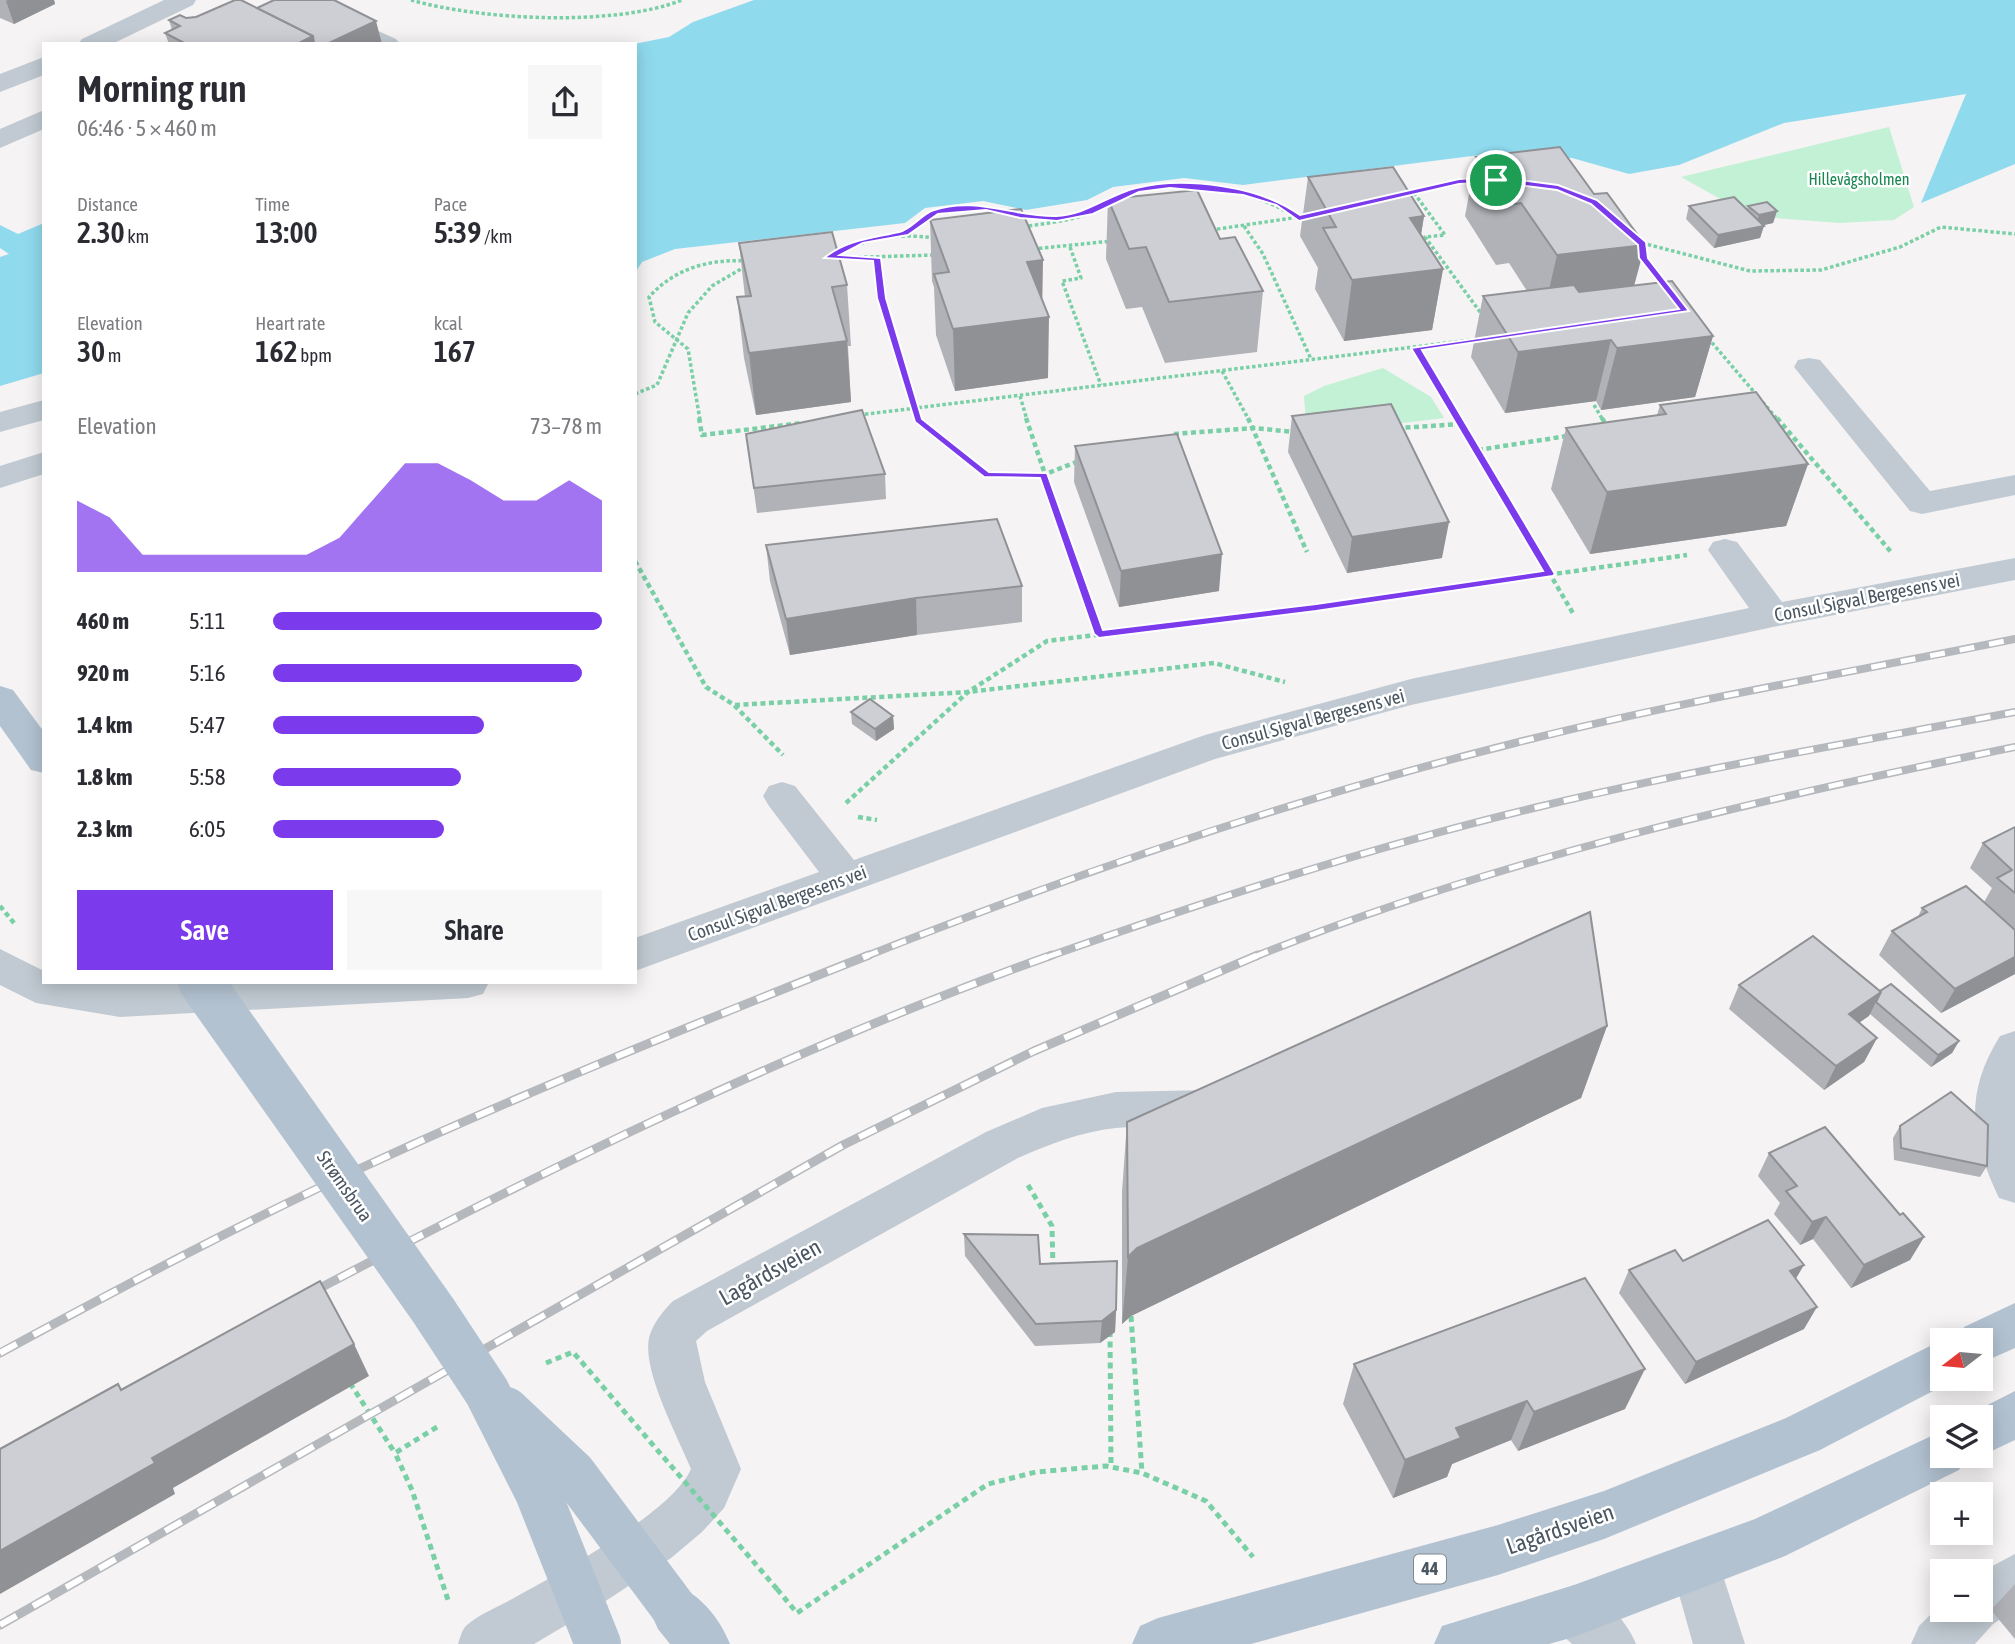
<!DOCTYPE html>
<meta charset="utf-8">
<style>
body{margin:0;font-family:"Asap Condensed",sans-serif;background:#f7f7f7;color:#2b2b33;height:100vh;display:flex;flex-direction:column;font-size:26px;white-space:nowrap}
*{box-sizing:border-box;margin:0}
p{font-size:23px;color:#7c7c81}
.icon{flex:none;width:38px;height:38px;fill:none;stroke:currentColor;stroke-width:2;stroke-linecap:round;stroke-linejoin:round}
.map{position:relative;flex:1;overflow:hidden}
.sheet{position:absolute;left:42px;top:42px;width:595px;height:942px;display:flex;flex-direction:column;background:#fff;border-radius:0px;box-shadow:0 4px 18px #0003}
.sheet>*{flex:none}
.needle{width:46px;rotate:254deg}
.tools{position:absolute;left:1930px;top:1328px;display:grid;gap:14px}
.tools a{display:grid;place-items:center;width:63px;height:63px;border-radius:0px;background:#fff;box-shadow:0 4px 18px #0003;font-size:35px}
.pin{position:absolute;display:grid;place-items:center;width:60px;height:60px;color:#fff;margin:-30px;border:4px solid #fff;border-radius:50%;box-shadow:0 2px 7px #0007}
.round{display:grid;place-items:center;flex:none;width:74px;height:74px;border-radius:0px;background:#f7f7f7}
.overview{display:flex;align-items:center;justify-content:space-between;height:119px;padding:0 35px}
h1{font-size:38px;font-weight:600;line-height:52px}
.metrics{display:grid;grid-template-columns:repeat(3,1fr);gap:10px;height:119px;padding:7px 35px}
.metrics div{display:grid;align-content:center}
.metrics b{font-size:30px;font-weight:600}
.metrics small{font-size:19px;font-weight:400}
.metrics p{font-size:19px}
.chart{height:196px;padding:14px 35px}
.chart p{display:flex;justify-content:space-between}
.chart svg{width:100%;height:126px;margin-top:7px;fill:#7c3aed;opacity:.7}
.cta{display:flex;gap:14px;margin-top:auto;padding:14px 35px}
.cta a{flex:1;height:80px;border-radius:0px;background:#7c3aed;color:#fff;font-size:28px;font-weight:600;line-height:80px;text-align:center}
.cta a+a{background:#f7f7f7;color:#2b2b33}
ul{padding:0 35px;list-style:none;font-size:23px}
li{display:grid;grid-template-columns:112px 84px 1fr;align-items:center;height:52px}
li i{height:18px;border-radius:9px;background:#7c3aed}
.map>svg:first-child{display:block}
.green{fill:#c3f1d5}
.water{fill:#90daee}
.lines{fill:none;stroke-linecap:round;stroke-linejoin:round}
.path-far2{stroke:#7ad0a6;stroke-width:3.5;stroke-dasharray:3.5 2.5;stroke-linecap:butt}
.path-far1{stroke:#7ad0a6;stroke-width:4.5;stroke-dasharray:5 3.5;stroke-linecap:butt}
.path{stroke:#7ad0a6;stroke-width:5;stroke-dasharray:6 4.5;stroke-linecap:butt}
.minor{fill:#c1cad2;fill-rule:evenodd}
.major{fill:#b3c2d1;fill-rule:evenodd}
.rail-far1-casing{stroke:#b5b8bd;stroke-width:8}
.rail-casing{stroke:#b5b8bd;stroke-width:9}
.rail-far1{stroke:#fff;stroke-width:5;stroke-dasharray:15;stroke-linecap:butt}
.rail{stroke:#fff;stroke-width:6;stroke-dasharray:19;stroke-linecap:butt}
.path-bridge{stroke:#7ad0a6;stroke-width:5;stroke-dasharray:6 4.5;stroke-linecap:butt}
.major-bridge{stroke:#b3c2d1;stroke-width:46}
.wall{fill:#b0b2b7}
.shaded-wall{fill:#909195}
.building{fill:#cdcfd5;stroke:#909195;stroke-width:2}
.route{fill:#7c3aed;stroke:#fff;stroke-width:2;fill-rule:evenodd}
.labels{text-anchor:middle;stroke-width:5;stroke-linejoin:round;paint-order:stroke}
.far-park-label{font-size:16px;fill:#17864f;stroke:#fff}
.shield{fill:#fff;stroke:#808990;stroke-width:2}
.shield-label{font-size:18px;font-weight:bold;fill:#4a5661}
.street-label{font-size:19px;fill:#4a5661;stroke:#fff}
.near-street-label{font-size:23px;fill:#4a5661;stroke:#fff}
</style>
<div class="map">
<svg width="2015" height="1644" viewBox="0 0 2015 1644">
<rect width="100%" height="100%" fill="#f5f3f3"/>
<g class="green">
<polygon points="1889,127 1914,207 1894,220 1839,223 1751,216 1681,177"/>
<polygon points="1383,368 1431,397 1444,418 1346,430 1306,422 1304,396 1324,386"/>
</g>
<g class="water">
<polygon points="754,0 2015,0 2015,164 1921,203 1966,94 1784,123 1679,165 1629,174 1572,158 1488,154 1243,185 1184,178 1113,187 1087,200 1026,210 983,201 925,208 905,223 675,249 642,262 635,273 634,44 669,37 693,22"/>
<polygon points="44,223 44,373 0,386 0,257 9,254 0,248 0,225 18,234"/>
</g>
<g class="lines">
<g class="path-far2">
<path d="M411 0C480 20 615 27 682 0"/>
<polyline points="1414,193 1445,235 1425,237 1483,316"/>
<polyline points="1407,194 1459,181 1477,180"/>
<polyline points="1020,216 1053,218"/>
<polyline points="1244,226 1263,254 1311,359"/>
<path d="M1023 227C1046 223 1071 221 1092 212 1107 205 1120 195 1136 191 1191 176 1250 189 1298 218"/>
<polyline points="1211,230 1306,216"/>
<path d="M906 233C934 205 971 205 1008 213"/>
<polyline points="1642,243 1750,271 1821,270 1900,247 1941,227 2015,234"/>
<polyline points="1070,247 1081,278 1062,281 1101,385"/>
<polyline points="1643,248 1643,258 1664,285"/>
<polyline points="1033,249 1112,241"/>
<path d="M833 256C867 237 897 233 935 238"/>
<polyline points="834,258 934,255"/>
<polyline points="877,258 882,298 918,420"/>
<polyline points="1708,338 1778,420"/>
<polyline points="1416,348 1459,420"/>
<polyline points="1222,371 1249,420"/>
<polyline points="635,394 657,385 688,313 712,286 746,266"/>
<polyline points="1020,396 1027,420"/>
<polyline points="1594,405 1603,420"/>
<polyline points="859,415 1479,339"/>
<path d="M700 420 688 349 655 322 649 297C674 269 708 259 745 261"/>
</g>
<g class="path-far1">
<polyline points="699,418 702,435 802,423"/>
<polyline points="917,418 987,475 1043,475 1079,461"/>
<polyline points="1026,418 1099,634"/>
<polyline points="1248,418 1307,552"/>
<polyline points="1458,418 1574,615"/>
<polyline points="1602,418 1606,425"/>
<polyline points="1777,418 1891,552"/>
<polyline points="1397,428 1462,424"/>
<polyline points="1174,434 1254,428 1294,432"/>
<polyline points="1478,450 1567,436"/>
<polyline points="635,561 706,687 734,705 783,755"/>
<polyline points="735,705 968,692 1214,663 1285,682"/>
<polyline points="846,803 968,692 1047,641 1316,608 1687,555"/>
<polyline points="858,817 877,820"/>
<polyline points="0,906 14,923"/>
</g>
<g class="path">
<polyline points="1028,1185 1052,1226 1053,1268"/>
<polyline points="1131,1316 1142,1473"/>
<polyline points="1110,1331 1111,1466"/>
<polyline points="350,1383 395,1453"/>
<polyline points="437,1427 395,1453 412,1490 449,1603"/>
<polyline points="777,1589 797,1613 988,1484 1036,1472 1106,1466 1142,1473 1206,1501 1253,1557"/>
</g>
<g class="minor">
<polygon points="164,0 196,0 193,5 112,44 78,44 82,39"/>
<polygon points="276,0 309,0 396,39 400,44 365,44 279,5"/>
<polygon points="44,57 44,75 0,92 0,74"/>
<polygon points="44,110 44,129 0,148 0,129"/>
<polygon points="1809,358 1820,360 1930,491 2015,475 2015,495 1922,514 1910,511 1794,367 1798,360"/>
<polygon points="44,400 44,420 0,432 0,412"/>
<polygon points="44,452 44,474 0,488 0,466"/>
<polygon points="1725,539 1737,542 1782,602 2015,558 2015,580 1773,627 1411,705 1215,759 635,971 635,938 819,872 769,806 763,796 769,786 782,782 795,786 854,860 1205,735 1411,679 1749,608 1708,550 1713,542"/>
<polygon points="0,949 44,971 44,982 489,982 483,994 468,998 120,1017 36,1003 0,985"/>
<path d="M2015 1031V1203L1999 1198C1970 1137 1964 1094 2000 1036Z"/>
<path d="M1208 1090 1223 1095 1230 1108 1223 1121C1189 1133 1151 1124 1116 1128 1080 1132 1050 1144 1018 1158L707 1331 696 1341 705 1382 741 1469 724 1508 702 1532 671 1558 595 1608 534 1644H458C460 1638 462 1629 467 1625 479 1614 500 1606 514 1598 557 1574 672 1513 691 1469 678 1437 642 1371 649 1338 653 1323 663 1311 673 1301L986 1132 1042 1108 1116 1092Z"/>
<polygon points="1696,1541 1714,1548 1745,1644 1693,1644 1671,1566 1678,1548"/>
<polygon points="2015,1554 2015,1610 1993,1624 1975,1644 1911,1644 1919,1626 1942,1603 1942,1610 1981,1610 1981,1572"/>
<path d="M1574 1585C1601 1596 1625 1617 1636 1644H1572L1556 1629 1548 1611 1556 1593Z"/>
</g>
<g class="major">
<polygon points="0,686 13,690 44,732 44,773 31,770 0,726"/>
<polygon points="2015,1303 2015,1348 1981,1363 1981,1340 1958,1340 1964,1327"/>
<polygon points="1942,1340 1942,1379 1956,1379 1820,1450 1604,1539 1498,1575 1251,1644 1132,1644 1140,1626 1158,1618 1498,1525 1604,1491 1786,1418"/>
<polygon points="2015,1391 2015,1440 1981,1456 1981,1418 1964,1417"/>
<polygon points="1942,1431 1942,1456 1966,1456 1959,1470 1785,1556 1574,1637 1549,1644 1434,1644 1442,1626 1574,1585 1755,1519"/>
<path d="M676 1585C702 1596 719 1618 730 1644H670L658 1629 650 1611 658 1593Z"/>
</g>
<defs>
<g id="rail-far1">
<path d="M864 957C1077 873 1294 798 1515 743 1680 701 1848 673 2015 639"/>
<path d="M1047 957C1209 900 1371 847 1538 807 1696 769 1856 742 2015 712"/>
<path d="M1254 957C1500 858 1756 800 2015 747"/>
</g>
<g id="rail">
<path d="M305 1296C547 1168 794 1047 1052 955"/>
<path d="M0 1353C122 1287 245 1221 372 1163 535 1088 702 1021 869 955"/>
<polyline points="0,1625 843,1145 1034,1051 1258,955"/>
</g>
</defs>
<use href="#rail-far1" class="rail-far1-casing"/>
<use href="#rail" class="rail-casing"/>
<use href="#rail-far1" class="rail-far1"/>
<use href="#rail" class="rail"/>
<polyline class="path-bridge" points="546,1363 573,1352 777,1589"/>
<g class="major-bridge">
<polyline points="201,982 433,1310 487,1392 538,1493 598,1644"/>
<polyline points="506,1410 573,1473 676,1611"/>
</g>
</g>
<g class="wall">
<polygon points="0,0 54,0 55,4 14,24 0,18"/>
<polygon points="257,8 382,44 169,44 165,33 172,30 169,20"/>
<polygon points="1476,157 1634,286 1713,336 1695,397 1601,410 1596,401 1505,413 1471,357 1483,296 1527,291 1509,263 1496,265 1465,216"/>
<polygon points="1308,177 1424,216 1421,235 1443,269 1432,330 1344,341 1315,289 1318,268 1300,236"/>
<polygon points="1108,199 1220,239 1263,291 1257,352 1165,363 1142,307 1126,309 1106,259"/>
<polygon points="1689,206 1747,210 1748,206 1777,211 1773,223 1764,225 1760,238 1714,248 1686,219"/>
<polygon points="930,220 1042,300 1048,378 955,391 936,335 934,287 932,281"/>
<polygon points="739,243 847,285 851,346 848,346 851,402 756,415 744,358 737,297 745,297"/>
<polygon points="1660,405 1808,464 1786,526 1590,554 1551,489 1566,428 1657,415"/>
<polygon points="1292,416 1442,558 1347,573 1288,452"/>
<polygon points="746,434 885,474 886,499 757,513"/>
<polygon points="1075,446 1219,591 1119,607 1074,482"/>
<polygon points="766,545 1022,586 1022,622 917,635 790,655 770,581"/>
<polygon points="851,712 893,716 894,729 876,741 852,724"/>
<polygon points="2015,827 2015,974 1941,1013 1879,955 1892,931 1918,917 1922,908 1984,902 1992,888 1970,868 1983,843"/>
<polygon points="1739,985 1880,991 1959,1041 1952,1053 1931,1067 1870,1014 1859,1023 1877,1038 1864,1062 1824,1090 1729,1009"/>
<polygon points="1607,1026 1581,1098 1131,1316 1122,1324 1122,1192 1127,1122"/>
<polygon points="1900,1126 1987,1166 1980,1177 1894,1160 1893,1138"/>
<polygon points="1769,1153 1900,1215 1924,1237 1910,1260 1851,1288 1813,1239 1800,1245 1774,1214 1780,1203 1758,1176"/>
<polygon points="964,1234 1040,1264 1116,1310 1115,1332 1100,1343 1035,1346 965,1256"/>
<polygon points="1683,1261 1796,1279 1804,1329 1685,1384 1619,1293 1629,1270"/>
<polygon points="1354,1364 1625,1409 1518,1451 1511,1440 1452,1464 1447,1477 1393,1498 1343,1404"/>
<polygon points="2015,1584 2015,1639 1991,1610"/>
</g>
<g class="shaded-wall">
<polygon points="8,0 54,0 55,4 14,24 6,1"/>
<polygon points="376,21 382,44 327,44"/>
<polygon points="313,36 314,44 297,44"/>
<polygon points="1777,211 1773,223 1755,227 1759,215"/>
<polygon points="1424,216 1415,272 1443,269 1432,330 1344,341 1352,280 1410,218"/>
<polygon points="1764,226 1760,238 1714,248 1718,235"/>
<polygon points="1645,245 1629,305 1543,316 1557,255"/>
<polygon points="1043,260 1042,318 1049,317 1048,378 955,391 953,329 1027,262"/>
<polygon points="1713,336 1695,397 1601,410 1617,348"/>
<polygon points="1611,340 1596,401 1505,413 1518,352"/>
<polygon points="847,341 851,402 756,415 749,353"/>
<polygon points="1808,464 1786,526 1590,554 1607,492"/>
<polygon points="1449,522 1442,558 1347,573 1352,537"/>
<polygon points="1222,554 1219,591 1119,607 1121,571"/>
<polygon points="916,598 917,635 790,655 786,619"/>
<polygon points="893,716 894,729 876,741 875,729"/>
<polygon points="2015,957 2015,974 1941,1013 1955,989"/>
<polygon points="1881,992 1869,1016 1837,1038 1849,1014"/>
<polygon points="1607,1026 1581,1098 1131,1316 1122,1324 1128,1257 1137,1248"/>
<polygon points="1877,1038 1864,1062 1824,1090 1836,1066"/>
<polygon points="1959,1041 1952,1053 1931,1067 1938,1055"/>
<polygon points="1826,1217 1813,1239 1800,1245 1812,1222"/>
<polygon points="1924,1237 1910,1260 1851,1288 1864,1265"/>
<polygon points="1804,1265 1791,1287 1790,1271"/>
<polygon points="1817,1307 1804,1329 1685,1384 1696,1362"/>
<polygon points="1116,1310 1115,1332 1100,1343 1102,1321"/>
<polygon points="354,1344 369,1376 173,1488 175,1494 0,1594 0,1551 152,1458"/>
<polygon points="1645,1369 1625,1409 1518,1451 1534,1412"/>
<polygon points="1527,1401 1511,1440 1452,1464 1447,1477 1393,1498 1405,1460 1456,1428"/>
</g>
<g class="building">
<polygon points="235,0 241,0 313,36 297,44 186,44 165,33 180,26 169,20 180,15 186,18 196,17"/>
<polygon points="274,0 334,0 376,21 327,44 316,44 314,43 313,36 257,8"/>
<polygon points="1560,147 1594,194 1607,193 1645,245 1557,255 1521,203 1508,205 1476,157"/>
<polygon points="1393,167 1424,216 1410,218 1443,269 1352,280 1323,228 1336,227 1308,177"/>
<polygon points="1197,190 1220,239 1235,237 1263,291 1169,302 1146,247 1129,249 1108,199"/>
<polygon points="1734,197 1764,226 1718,235 1689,206"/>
<polygon points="1767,202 1777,211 1759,215 1748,206"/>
<polygon points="1021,209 1043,260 1027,262 1049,317 953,329 934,274 949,272 930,220"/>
<polygon points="832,232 847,285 832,287 847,341 749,353 737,297 751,296 739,243"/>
<polygon points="1672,281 1713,336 1617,348 1611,340 1518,352 1483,296 1574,285 1579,292"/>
<polygon points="1756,392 1808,464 1607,492 1566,428 1666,414 1660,405"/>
<polygon points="1391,404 1449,522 1352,537 1292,416"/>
<polygon points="862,410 885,474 754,488 746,434"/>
<polygon points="1177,434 1222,554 1121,571 1075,446"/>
<polygon points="997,519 1022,586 916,598 786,619 766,545"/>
<polygon points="870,699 893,716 875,729 851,712"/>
<polygon points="2015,827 2015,893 1997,878 2012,870 1983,843"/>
<polygon points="1966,886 2015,930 2015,957 1955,989 1892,931 1927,912 1922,908"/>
<polygon points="1590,912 1607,1026 1137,1248 1128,1257 1127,1122"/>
<polygon points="1813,936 1881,992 1849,1014 1877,1038 1836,1066 1739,985"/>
<polygon points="1891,984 1959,1041 1938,1055 1876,1002 1881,992 1880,991"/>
<polygon points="1951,1092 1988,1125 1987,1166 1901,1148 1900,1126"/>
<polygon points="1825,1127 1900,1215 1903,1213 1924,1237 1864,1265 1826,1217 1812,1222 1786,1191 1797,1186 1769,1153"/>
<polygon points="1768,1220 1804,1265 1790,1271 1817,1307 1696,1362 1629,1270 1675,1250 1683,1261"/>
<polygon points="964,1234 1038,1235 1040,1264 1117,1261 1116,1310 1102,1321 1036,1324"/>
<polygon points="1585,1278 1645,1369 1534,1412 1527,1401 1456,1428 1461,1438 1405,1460 1354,1364"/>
<polygon points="320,1281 354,1344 152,1458 155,1463 0,1551 0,1449 118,1384 121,1390"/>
</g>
<path class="route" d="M1496 177 1558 185 1597 200 1646 242 1648 258 1689 311 1422 350 1555 574 1553 576 1316 611 1099 638 1094 634 1040 478 984 477 915 422 877 298 873 261 824 258C846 240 872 238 899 232 912 229 921 214 934 210 975 196 1015 217 1056 216 1086 215 1108 195 1136 188 1185 176 1260 186 1300 215L1459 179ZM1496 182 1557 190 1591 204 1638 245 1639 258 1679 309 1411 348 1543 571 1316 604 1103 630 1047 473 989 472 922 419 886 298 881 258 840 255 863 243 908 235 938 214 986 210 1020 218 1057 221 1093 214 1139 192 1170 188 1243 195 1276 205 1299 221 1459 184Z"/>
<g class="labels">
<g class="far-park-label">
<text x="1859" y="185">Hillevågsholmen</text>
</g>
<rect class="shield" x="1414" y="1554.5" width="32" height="29" rx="5"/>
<g class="shield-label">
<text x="1430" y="1575">44</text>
</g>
<g class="street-label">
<text transform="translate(1867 597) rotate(-11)" y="7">Consul Sigval Bergesens vei</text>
<text transform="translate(1313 719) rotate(-15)" y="7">Consul Sigval Bergesens vei</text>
<text transform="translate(777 903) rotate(-20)" y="7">Consul Sigval Bergesens vei</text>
<text transform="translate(345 1186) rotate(55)" y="7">Strømsbrua</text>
</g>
<g class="near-street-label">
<text transform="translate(770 1272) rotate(-29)" y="8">Lagårdsveien</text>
<text transform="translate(1560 1529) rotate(-19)" y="8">Lagårdsveien</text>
</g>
</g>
</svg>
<div class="tools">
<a><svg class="needle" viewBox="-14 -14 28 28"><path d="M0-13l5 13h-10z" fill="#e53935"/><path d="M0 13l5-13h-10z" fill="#7c7c81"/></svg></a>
<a><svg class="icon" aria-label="layers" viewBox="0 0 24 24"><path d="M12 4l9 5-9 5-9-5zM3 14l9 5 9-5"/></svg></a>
<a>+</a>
<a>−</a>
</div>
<div class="pin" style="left:1496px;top:180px;background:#1e9e55"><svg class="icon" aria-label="arrive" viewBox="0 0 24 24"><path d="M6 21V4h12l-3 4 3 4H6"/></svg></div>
<section class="sheet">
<div class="overview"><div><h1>Morning run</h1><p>06:46 · 5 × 460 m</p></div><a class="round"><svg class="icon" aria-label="share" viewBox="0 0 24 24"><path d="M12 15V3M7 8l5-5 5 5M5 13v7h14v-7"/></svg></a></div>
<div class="metrics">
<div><p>Distance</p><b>2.30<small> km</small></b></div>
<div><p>Time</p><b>13:00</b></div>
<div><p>Pace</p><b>5:39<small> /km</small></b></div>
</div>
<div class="metrics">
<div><p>Elevation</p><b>30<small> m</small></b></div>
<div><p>Heart rate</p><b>162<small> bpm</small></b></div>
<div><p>kcal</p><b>167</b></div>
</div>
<div class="chart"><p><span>Elevation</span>73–78 m</p>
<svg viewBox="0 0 160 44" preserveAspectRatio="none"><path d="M0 44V19L10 25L20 38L30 38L40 38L50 38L60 38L70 38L80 32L90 19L100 6L110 6L120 12L130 19L140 19L150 12L160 19V44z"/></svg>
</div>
<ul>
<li><b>460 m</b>5:11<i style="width:100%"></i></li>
<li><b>920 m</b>5:16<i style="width:94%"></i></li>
<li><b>1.4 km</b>5:47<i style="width:64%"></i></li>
<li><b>1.8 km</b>5:58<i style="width:57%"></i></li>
<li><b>2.3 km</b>6:05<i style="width:52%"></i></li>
</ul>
<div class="cta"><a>Save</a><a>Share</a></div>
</section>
</div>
